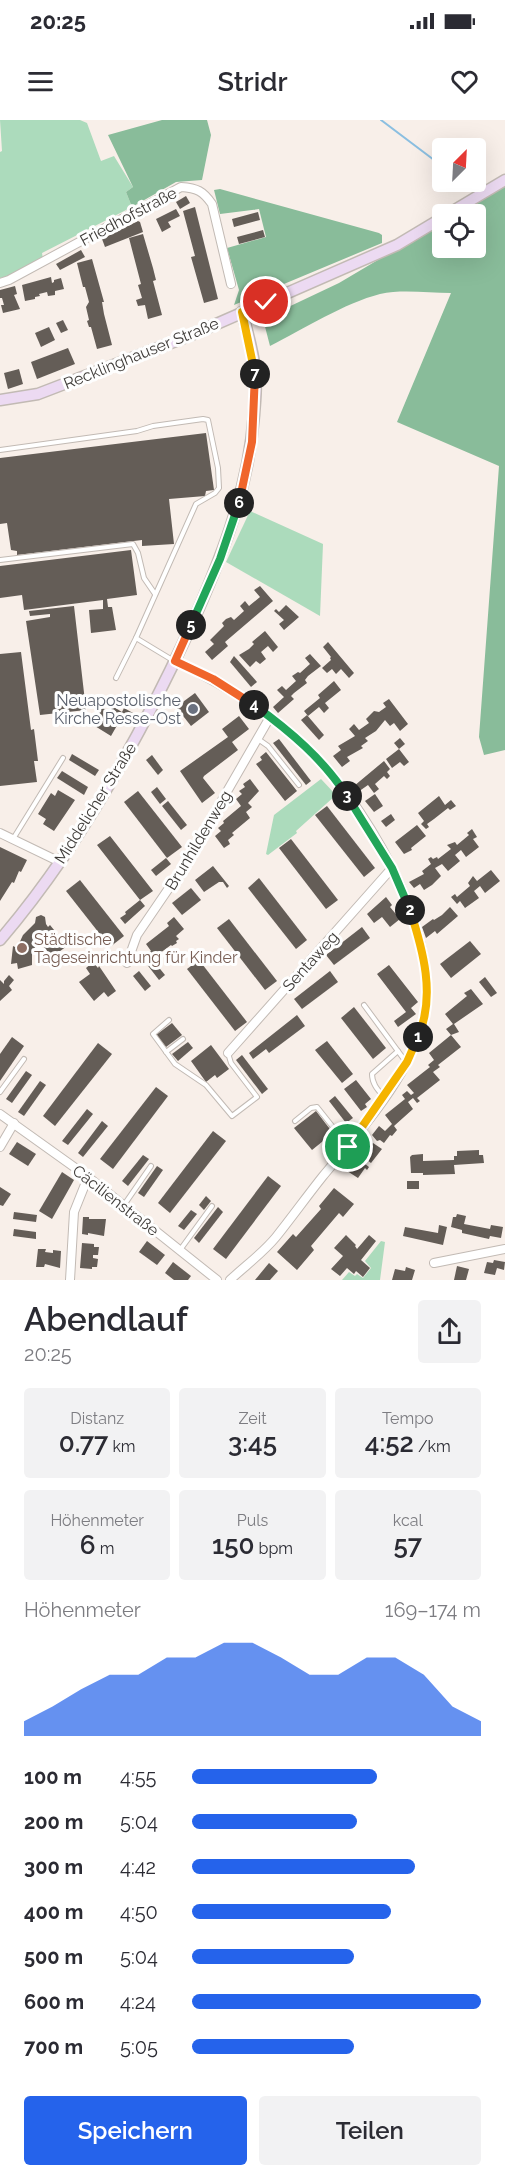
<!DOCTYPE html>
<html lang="de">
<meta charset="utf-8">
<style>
body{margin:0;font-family:Raleway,sans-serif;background:#f2f2f3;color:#2b2b33;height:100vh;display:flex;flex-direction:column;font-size:22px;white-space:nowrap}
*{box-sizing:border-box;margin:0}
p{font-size:20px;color:#7c7c81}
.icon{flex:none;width:33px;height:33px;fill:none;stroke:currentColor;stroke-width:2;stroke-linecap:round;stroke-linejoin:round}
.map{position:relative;height:1160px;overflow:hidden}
.drawer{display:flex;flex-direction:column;background:#fff;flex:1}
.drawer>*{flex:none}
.needle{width:39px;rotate:24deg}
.fabs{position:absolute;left:432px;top:18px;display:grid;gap:12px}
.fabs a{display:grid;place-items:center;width:54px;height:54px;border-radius:6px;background:#fff;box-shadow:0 6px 24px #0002;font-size:30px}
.pin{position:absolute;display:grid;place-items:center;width:51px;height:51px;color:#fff;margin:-26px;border:3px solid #fff;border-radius:50%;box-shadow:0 2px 6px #0007}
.km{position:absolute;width:30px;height:30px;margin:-15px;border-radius:50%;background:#222;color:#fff;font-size:16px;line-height:30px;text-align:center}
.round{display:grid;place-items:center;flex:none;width:63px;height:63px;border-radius:6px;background:#f2f2f3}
.headline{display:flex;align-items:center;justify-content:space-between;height:102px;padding:0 24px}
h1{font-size:33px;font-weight:600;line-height:45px}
.metrics{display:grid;grid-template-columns:repeat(3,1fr);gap:9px;height:102px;padding:6px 24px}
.metrics div{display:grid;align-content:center;border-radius:6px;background:#f2f2f3;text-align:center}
.metrics b{font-size:26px;font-weight:600}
.metrics small{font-size:16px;font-weight:400}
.metrics p{font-size:16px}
.chart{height:168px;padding:12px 24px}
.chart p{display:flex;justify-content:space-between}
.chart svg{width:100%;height:108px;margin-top:6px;fill:#2563eb;opacity:.7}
.action{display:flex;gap:12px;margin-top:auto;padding:12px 24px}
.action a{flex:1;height:69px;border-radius:6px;background:#2563eb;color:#fff;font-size:24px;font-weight:600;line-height:69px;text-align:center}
.action a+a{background:#f2f2f3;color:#2b2b33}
ul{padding:0 24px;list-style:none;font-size:20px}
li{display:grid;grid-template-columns:96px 72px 1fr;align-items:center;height:45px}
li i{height:15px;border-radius:8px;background:#2563eb}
.status{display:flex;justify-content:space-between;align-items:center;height:42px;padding:0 30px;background:#fff;direction:ltr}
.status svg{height:16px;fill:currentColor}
header{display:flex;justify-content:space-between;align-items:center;height:78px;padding:0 24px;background:#fff;font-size:27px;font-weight:600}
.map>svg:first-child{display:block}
.green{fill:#acdbbc}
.forest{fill:#89bc9a}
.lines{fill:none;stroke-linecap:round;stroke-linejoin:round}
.stream{stroke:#8bbfe1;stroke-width:2}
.building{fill:#645d57}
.lane-casing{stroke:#c2bab4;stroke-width:6}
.street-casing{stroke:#c2bab4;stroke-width:10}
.secondary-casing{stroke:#c2bab4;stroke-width:13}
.lane{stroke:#fff;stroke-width:4}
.street{stroke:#fff;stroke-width:8}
.secondary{stroke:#ecdaf2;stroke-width:10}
.split-1-casing{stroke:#fff;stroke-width:12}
.split-2-casing{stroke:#fff;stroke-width:12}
.split-3-casing{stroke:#fff;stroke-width:12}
.split-4-casing{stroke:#fff;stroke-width:12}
.split-5-casing{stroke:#fff;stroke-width:12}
.split-6-casing{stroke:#fff;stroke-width:12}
.split-7-casing{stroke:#fff;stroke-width:12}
.split-8-casing{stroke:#fff;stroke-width:12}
.split-1{stroke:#f5b400;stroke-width:8}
.split-2{stroke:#f5b400;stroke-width:8}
.split-3{stroke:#22a559;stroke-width:8}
.split-4{stroke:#22a559;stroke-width:8}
.split-5{stroke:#f0652b;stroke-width:8}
.split-6{stroke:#22a559;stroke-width:8}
.split-7{stroke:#f0652b;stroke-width:8}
.split-8{stroke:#f5b400;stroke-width:8}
.worship-dot{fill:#6b7280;stroke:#fefefe;stroke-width:2}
.education-dot{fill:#8d6e63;stroke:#fefefe;stroke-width:2}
.labels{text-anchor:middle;stroke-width:6;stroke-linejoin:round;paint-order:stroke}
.street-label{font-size:16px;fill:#3e3b38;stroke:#fefefe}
.worship-label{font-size:16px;fill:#5b616d;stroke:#fefefe;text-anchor:end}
.education-label{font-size:16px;fill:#785e54;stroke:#fefefe;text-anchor:start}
</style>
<div class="status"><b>20:25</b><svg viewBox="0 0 49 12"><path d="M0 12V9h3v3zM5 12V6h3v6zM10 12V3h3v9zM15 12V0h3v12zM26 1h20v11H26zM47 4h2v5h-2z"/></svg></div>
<header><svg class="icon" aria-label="menu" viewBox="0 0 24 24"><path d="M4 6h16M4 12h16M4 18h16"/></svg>Stridr<svg class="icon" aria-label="heart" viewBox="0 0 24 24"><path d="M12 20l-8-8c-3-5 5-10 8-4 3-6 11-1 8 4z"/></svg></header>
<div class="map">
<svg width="505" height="1160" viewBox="0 0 505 1160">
<rect width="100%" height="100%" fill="#f8efe9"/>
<g class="green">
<polygon points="0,0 80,0 87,3 101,41 114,36 133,67 126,72 132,87 42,133 43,139 9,156 0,158 0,32 2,31"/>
<polygon points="250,391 323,424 320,496 226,442"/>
<polygon points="321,659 336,675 296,711 297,713 268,735 266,734 274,695"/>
<polygon points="381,1121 385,1122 380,1160 342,1160 349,1152 355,1156 357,1154 363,1158 371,1148 365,1141"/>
</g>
<g class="forest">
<polygon points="162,0 207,0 211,15 202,60 176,62 132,87 126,72 133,67 108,15"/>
<path d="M505 64V630L484 635 479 617 499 346 397 302 451 173C428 173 402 169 380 174 345 183 303 209 270 226L263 199 339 163 442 102V128H476V94H455Z"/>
<polygon points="220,69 379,113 382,115 382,123 234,185 239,170 227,128 266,117 259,89 220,94 214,70"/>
</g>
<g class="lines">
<polyline class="stream" points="381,0 442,46"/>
</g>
<g class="building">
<polygon points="186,76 190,83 180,89 176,82"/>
<polygon points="195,87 218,179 204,183 191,137 195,136 183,91"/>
<polygon points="176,89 180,96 168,102 171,107 162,112 156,99"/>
<polygon points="258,92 260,100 234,107 232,99"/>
<polygon points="138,101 140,102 143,112 105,127 102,119"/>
<polygon points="263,110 265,117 239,124 237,117"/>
<polygon points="143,114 153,148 156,160 153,161 162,195 148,199 145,185 138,186 136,180 142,178 138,165 141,164 129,118"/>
<polygon points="81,130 85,137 60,150 56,144"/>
<polygon points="92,139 104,182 102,182 104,194 112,225 97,229 91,207 89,207 87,201 89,200 86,187 89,182 85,167 83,167 77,143"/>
<polygon points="51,157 52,163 54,162 54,160 61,158 64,169 55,171 55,175 48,176 47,172 39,174 40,176 35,177 35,179 25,181 22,165"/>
<polygon points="15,166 17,174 14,175 20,189 3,193 1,185 4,185 2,178 0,178 0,170"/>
<polygon points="63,200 68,210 61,213 56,203"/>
<polygon points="49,207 55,220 41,227 35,213"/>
<polygon points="68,228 75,244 37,259 31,242"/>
<polygon points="19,249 23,264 8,269 4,253"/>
<polygon points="206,313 214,370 206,371 205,376 169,379 174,424 142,426 142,420 17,435 17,431 11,430 7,403 0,404 0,338"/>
<polygon points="131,430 137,475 107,479 108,487 112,487 116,510 91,513 89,490 103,489 103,480 24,490 22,475 0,478 0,446"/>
<polygon points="260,466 273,481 225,522 228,526 212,540 205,532 214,524 210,520 224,506 222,503 226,499 231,497 234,500 244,491 240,486 245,481 249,486 260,477 254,470"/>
<polygon points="286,485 299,497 284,510 279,504 284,500 274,491 276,489 279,492"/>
<polygon points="74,486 86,590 40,595 26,501 50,497 50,494 30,496 29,491"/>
<polygon points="265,511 278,527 273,532 268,526 261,532 266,539 260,544 256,541 250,547 239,535 249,529 254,524 252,522"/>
<polygon points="328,522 354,553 349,558 341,549 336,554 332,549 327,553 322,548 331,540 330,538 331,537 323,527"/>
<polygon points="21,532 31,610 34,609 38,641 34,641 37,662 0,666 0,534"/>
<polygon points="310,534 321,546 308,556 305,560 307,563 294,573 291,576 294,579 278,593 273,587 284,577 277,570 282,566 286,570 296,561 292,556 298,552 300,553 310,544 305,538"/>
<polygon points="234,536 257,562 251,567 230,542"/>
<polygon points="334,561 341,570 325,583 329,588 324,593 319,587 308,596 304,591 320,578 318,575"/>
<polygon points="195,573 209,592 191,606 176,587"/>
<polygon points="389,579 408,604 400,611 394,603 390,606 385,600 376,611 365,618 368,621 361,626 363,628 347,637 350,641 342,647 333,636 341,630 338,626 355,616 349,609 354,604 359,610 369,603 366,599 374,591 379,592 386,587 383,583"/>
<polygon points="100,586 109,592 112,586 122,592 124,588 133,593 126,606 119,602 111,616 90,603"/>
<polygon points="307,595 324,615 319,620 301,600"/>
<polygon points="239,596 249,609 232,622 238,630 204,656 203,658 215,673 202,683 180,651 228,617 222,609"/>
<polygon points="400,618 405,624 399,629 394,623"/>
<polygon points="279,619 311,661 306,665 273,623"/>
<polygon points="399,629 409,642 404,646 400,642 392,648 386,639"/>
<polygon points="266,632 297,671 285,681 256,644 262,640 260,637"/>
<polygon points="72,634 99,650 95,656 69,640"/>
<polygon points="152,635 163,650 158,655 146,640"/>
<polygon points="384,641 390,649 387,652 390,656 387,659 384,656 375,664 379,669 374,673 368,665 358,672 354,666"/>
<polygon points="62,651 88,667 84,675 57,658"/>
<polygon points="250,659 259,671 248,683 252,687 246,692 250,698 232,713 234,715 228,720 230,724 224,728 215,716 221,711 218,708 224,703 223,701 241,686 236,679 242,674 239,671 245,667 243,664"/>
<polygon points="157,667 166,679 160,684 151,672"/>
<polygon points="58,670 75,680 54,711 43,704 46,699 38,694 51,673 55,676"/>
<polygon points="138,671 182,727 167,738 124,682"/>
<polygon points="375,674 383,686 374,692 365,681"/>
<polygon points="439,676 445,685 451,680 456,686 450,690 448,688 434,699 427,704 429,707 426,709 421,704 424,701 418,693"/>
<polygon points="168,681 187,705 181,710 162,686"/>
<polygon points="327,686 375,748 364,757 315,695"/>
<polygon points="391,694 395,700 386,707 381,701"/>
<polygon points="417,705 426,716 411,728 412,730 404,734 395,722"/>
<polygon points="472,709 477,717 473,719 479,727 466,737 461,730 455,735 460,741 448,751 442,744 435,748 441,756 432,765 424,770 420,764 414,768 409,762 424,754 422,751 431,744 428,739 431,737 433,739 437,737 438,739 451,729 447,725 455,722 457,725 469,715 467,713"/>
<polygon points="110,716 153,771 140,780 145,786 125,804 120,798 126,794 125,792 140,780 97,725"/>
<polygon points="291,719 338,780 326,789 279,728"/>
<polygon points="0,727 27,740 21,752 19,751 14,763 12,762 0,781"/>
<polygon points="166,738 171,744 156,756 151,750"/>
<polygon points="213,746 229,766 227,768 223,762 219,762 204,772 195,760"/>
<polygon points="491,750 500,761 485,773 480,766 474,771 479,778 465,788 460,781 457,784 451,777 455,774 457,777 470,766 468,763 473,756 477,761"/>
<polygon points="259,758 307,820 296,829 248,768"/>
<polygon points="80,760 124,816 110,827 66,771"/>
<polygon points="191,768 201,780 182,795 172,783"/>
<polygon points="386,777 392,785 390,787 400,799 390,807 382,797 374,803 367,794"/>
<polygon points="450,787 458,796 437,814 435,811 426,818 422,807 433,799 434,800 442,795"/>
<polygon points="41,795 45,797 46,804 48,807 50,805 67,826 52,837 39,821 32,832 32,845 18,849 17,843 11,844 13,826 17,828 23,815 35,803 36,797"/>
<polygon points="174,797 184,809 176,816 179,819 176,821 177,823 172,826 171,825 152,839 165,855 159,860 142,838 151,831 146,824 169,806 167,803"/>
<polygon points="229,799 277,861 265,870 217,808"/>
<polygon points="362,807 370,818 334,845 326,835"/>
<polygon points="470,821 481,834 451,858 440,844"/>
<polygon points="199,840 247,902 235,911 187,849"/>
<polygon points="93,842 98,848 99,846 116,871 108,877 104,872 94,881 79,862 90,854 86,848"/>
<polygon points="389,845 418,882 411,888 416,894 398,907 394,901 406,892 377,854"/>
<polygon points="139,851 151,866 145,871 133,856"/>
<polygon points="330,851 338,862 302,889 294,879"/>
<polygon points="9,855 14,860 9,866 12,870 0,881 0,860 4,864 4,861"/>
<polygon points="485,857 497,873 491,877 479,862"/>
<polygon points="471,869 483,884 454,904 459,912 451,915 461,927 438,945 440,947 433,952 440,960 417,978 420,981 417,983 413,978 408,982 413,989 394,1006 397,1010 392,1016 390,1015 384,1023 380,1020 377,1021 372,1015 379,1006 385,1011 392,1004 385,995 405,979 402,975 407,971 411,975 414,973 407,965 430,947 428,945 434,940 429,933 451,915 446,909 453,904 445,894 467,876 464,873"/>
<polygon points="354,887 386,928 373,939 341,898"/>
<polygon points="297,895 305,906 269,933 266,929 253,939 249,933"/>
<polygon points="172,903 182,915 166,927 156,915"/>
<polygon points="12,917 24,926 0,961 0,934"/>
<polygon points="327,921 353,954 342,963 315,930"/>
<polygon points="188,922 193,928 178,941 172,934"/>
<polygon points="98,923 112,934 55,1006 43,996"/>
<polygon points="211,925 229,949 217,958 215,955 206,962 191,941"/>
<polygon points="242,935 268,969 262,974 236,940"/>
<polygon points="26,951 32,955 12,983 6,979"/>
<polygon points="356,960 371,979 365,984 367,987 361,991 344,969"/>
<polygon points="40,961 46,965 24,996 18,992"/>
<polygon points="156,967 168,976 113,1049 100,1039"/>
<polygon points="335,976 353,998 346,1003 329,981"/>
<polygon points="87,989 93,994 68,1025 62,1021"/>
<polygon points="316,991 333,1013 312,1030 294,1008"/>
<polygon points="102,1001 108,1006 83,1037 78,1033"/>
<polygon points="213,1011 226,1021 170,1093 158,1083"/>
<polygon points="17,1022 36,1034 28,1046 9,1034"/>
<polygon points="373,1023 382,1029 371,1043 358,1033 365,1024 369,1027"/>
<polygon points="479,1030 479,1035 483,1035 484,1043 454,1045 455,1054 423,1055 423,1053 411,1053 410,1037 412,1035 423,1034 423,1041 454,1040 454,1036 457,1036 457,1031"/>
<polygon points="143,1035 149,1039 128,1066 122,1061"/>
<polygon points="352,1039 358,1043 360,1040 369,1047 367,1050 365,1048 358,1058 344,1049"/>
<polygon points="157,1046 163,1050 144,1077 138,1073"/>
<polygon points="62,1052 74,1060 52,1099 39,1091"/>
<polygon points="268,1056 281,1066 226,1139 213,1129"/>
<rect x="407" y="1061" width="12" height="8"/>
<polygon points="0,1067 11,1074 3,1086 0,1085"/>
<polygon points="334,1068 354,1084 343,1097 339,1093 311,1126 314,1130 297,1150 277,1132 293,1114 296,1117 321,1089 319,1086"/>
<polygon points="206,1076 211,1081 204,1090 199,1085"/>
<polygon points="218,1087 223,1092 199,1123 194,1118"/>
<polygon points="191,1090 197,1094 184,1110 178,1106"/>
<polygon points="14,1092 37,1095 36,1102 13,1099"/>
<polygon points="457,1094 466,1096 464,1104 490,1109 491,1105 503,1107 501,1118 490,1116 489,1119 462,1113 462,1110 451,1107 453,1097 456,1097"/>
<polygon points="83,1097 89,1097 89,1099 106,1099 104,1116 88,1113 88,1115 82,1114"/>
<polygon points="439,1105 447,1107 443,1125 403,1116 405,1107 438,1113"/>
<polygon points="14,1109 36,1112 36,1119 13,1116"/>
<polygon points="346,1115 356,1125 355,1126 357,1129 369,1115 376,1121 361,1140 370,1148 363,1157 356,1151 354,1154 347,1148 340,1156 331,1149 343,1136 334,1128"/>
<polygon points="147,1121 165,1135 157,1145 139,1132"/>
<polygon points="82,1123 94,1124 94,1127 99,1127 98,1135 93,1135 93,1138 98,1139 97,1147 92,1147 92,1149 80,1148"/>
<polygon points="38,1129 46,1129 45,1132 53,1133 53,1130 61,1131 60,1148 45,1144 44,1147 36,1147"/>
<polygon points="494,1140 505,1142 504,1150 497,1148 495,1155 484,1153 487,1142 493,1143"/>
<polygon points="173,1142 191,1156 188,1160 174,1160 165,1153"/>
<polygon points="269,1143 278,1151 270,1160 255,1160"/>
<polygon points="457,1146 469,1149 466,1160 454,1160"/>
<polygon points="406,1147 415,1150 412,1160 392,1160 395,1149 405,1151"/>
</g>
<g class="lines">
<defs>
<g id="lane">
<polyline points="0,330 137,311 153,306 203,299 208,300 218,348 219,368 215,373 196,384 136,518 174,541"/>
<polyline points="0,440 133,424 138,433 144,458 155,474"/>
<polyline points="116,558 136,518"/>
<polyline points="258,619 268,626 299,665"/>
<polyline points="13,719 63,638"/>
<polyline points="364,885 406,942"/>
<polyline points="169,900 153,914 175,944 206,965 232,996 257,977 231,943 228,933"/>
<polyline points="166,932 183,919"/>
<polyline points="0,972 24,939"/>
<path d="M384 977C378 970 372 964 372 954L398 931"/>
<polyline points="295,1001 311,988 317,987 348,1026"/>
<polyline points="124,1085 151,1046"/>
<polyline points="180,1130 212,1086"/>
</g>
<g id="street">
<path d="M0 163 9 160 181 67C197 68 203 71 212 84L231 164"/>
<path d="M175 541C226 566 276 595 316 637 372 694 449 829 421 910 404 962 358 1014 323 1056 307 1076 292 1097 276 1117 263 1133 245 1146 230 1160"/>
<polyline points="0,713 60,742"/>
<polyline points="127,843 137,815 184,746 270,597"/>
<polyline points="228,933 392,748"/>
<polyline points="0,994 88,1057 217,1160"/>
<polyline points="0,1027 14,1003"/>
<polyline points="434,1143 505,1129"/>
<polyline points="70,1160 74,1092 88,1057"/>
</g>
<g id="secondary">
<polyline points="448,94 505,60"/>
<polyline points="0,280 38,274 189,216 397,125 442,98"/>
<path d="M0 820C77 730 137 623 187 515 219 444 248 374 254 295 255 280 257 265 255 250 253 231 247 211 242 192"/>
</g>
</defs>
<use href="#lane" class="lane-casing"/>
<use href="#street" class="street-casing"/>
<use href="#secondary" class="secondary-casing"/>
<use href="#lane" class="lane"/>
<use href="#street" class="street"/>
<use href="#secondary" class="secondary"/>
</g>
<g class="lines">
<defs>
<polyline id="split-1" points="348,1027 407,942 418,917"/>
<path id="split-2" d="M410 790C423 830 436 876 418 917"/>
<polyline id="split-3" points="347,676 392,748 410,790"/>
<path id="split-4" d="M254 585C290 611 323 639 347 676"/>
<polyline id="split-5" points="191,505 175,541 213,559 254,585"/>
<polyline id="split-6" points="191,505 220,439 239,383"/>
<polyline id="split-7" points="239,383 252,322 255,254"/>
<polyline id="split-8" points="255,254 242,192 266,182"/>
</defs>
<use href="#split-1" class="split-1-casing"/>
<use href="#split-2" class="split-2-casing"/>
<use href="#split-3" class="split-3-casing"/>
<use href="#split-4" class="split-4-casing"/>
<use href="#split-5" class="split-5-casing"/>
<use href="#split-6" class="split-6-casing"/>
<use href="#split-7" class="split-7-casing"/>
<use href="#split-8" class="split-8-casing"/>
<use href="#split-1" class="split-1"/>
<use href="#split-2" class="split-2"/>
<use href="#split-3" class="split-3"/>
<use href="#split-4" class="split-4"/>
<use href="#split-5" class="split-5"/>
<use href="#split-6" class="split-6"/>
<use href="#split-7" class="split-7"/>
<use href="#split-8" class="split-8"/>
</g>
<circle class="worship-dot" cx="193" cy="589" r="6"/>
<circle class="education-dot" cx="22" cy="828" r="6"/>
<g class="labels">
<g class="street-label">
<text transform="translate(128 96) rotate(-28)" y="6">Friedhofstraße</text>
<text transform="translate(141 233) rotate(-22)" y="6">Recklinghauser Straße</text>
<text transform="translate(95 683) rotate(-58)" y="6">Middelicher Straße</text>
<text transform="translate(198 720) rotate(-59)" y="6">Brunhildenweg</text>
<text transform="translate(310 841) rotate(-48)" y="6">Sentaweg</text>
<text transform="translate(116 1080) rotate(38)" y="6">Cäcilienstraße</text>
</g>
<g class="worship-label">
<text x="181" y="586">Neuapostolische<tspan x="181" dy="18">Kirche Resse-Ost</tspan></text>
</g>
<g class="education-label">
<text x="34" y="825">Städtische<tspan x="34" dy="18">Tageseinrichtung für Kinder</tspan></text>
</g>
</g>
</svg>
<div class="fabs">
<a><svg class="needle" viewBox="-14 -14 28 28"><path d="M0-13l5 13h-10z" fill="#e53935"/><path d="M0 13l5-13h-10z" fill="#7c7c81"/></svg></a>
<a><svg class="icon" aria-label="locate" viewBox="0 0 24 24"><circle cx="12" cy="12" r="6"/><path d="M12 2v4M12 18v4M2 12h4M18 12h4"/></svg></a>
</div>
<div class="pin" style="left:348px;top:1027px;background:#1e9e55"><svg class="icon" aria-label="arrive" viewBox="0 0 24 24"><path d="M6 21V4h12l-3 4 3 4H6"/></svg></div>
<div class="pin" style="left:266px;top:182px;background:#d93025"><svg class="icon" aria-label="check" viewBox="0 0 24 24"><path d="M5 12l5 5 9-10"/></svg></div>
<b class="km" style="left:418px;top:917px">1</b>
<b class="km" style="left:410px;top:790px">2</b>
<b class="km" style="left:347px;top:676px">3</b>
<b class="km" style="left:254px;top:585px">4</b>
<b class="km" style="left:191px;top:505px">5</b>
<b class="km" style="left:239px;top:383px">6</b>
<b class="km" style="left:255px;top:254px">7</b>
</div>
<section class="drawer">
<div class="headline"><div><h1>Abendlauf</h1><p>20:25</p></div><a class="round"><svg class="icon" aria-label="share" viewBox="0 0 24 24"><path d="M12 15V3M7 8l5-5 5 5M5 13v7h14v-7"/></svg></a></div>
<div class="metrics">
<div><p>Distanz</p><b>0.77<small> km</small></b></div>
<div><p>Zeit</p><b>3:45</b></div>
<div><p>Tempo</p><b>4:52<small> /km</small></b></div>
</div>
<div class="metrics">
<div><p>Höhenmeter</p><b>6<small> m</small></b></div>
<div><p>Puls</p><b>150<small> bpm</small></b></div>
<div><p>kcal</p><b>57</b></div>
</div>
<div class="chart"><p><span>Höhenmeter</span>169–174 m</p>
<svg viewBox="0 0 160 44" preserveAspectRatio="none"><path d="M0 44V38L10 32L20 25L30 19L40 19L50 12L60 12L70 6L80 6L90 12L100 19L110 19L120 12L130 12L140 19L150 32L160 38V44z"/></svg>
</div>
<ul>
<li><b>100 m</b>4:55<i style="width:64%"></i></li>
<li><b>200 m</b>5:04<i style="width:57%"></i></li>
<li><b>300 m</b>4:42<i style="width:77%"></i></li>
<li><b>400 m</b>4:50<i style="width:69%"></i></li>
<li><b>500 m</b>5:04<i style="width:56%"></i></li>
<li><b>600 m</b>4:24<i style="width:100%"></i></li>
<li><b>700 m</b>5:05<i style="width:56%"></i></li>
</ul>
<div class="action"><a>Speichern</a><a>Teilen</a></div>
</section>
